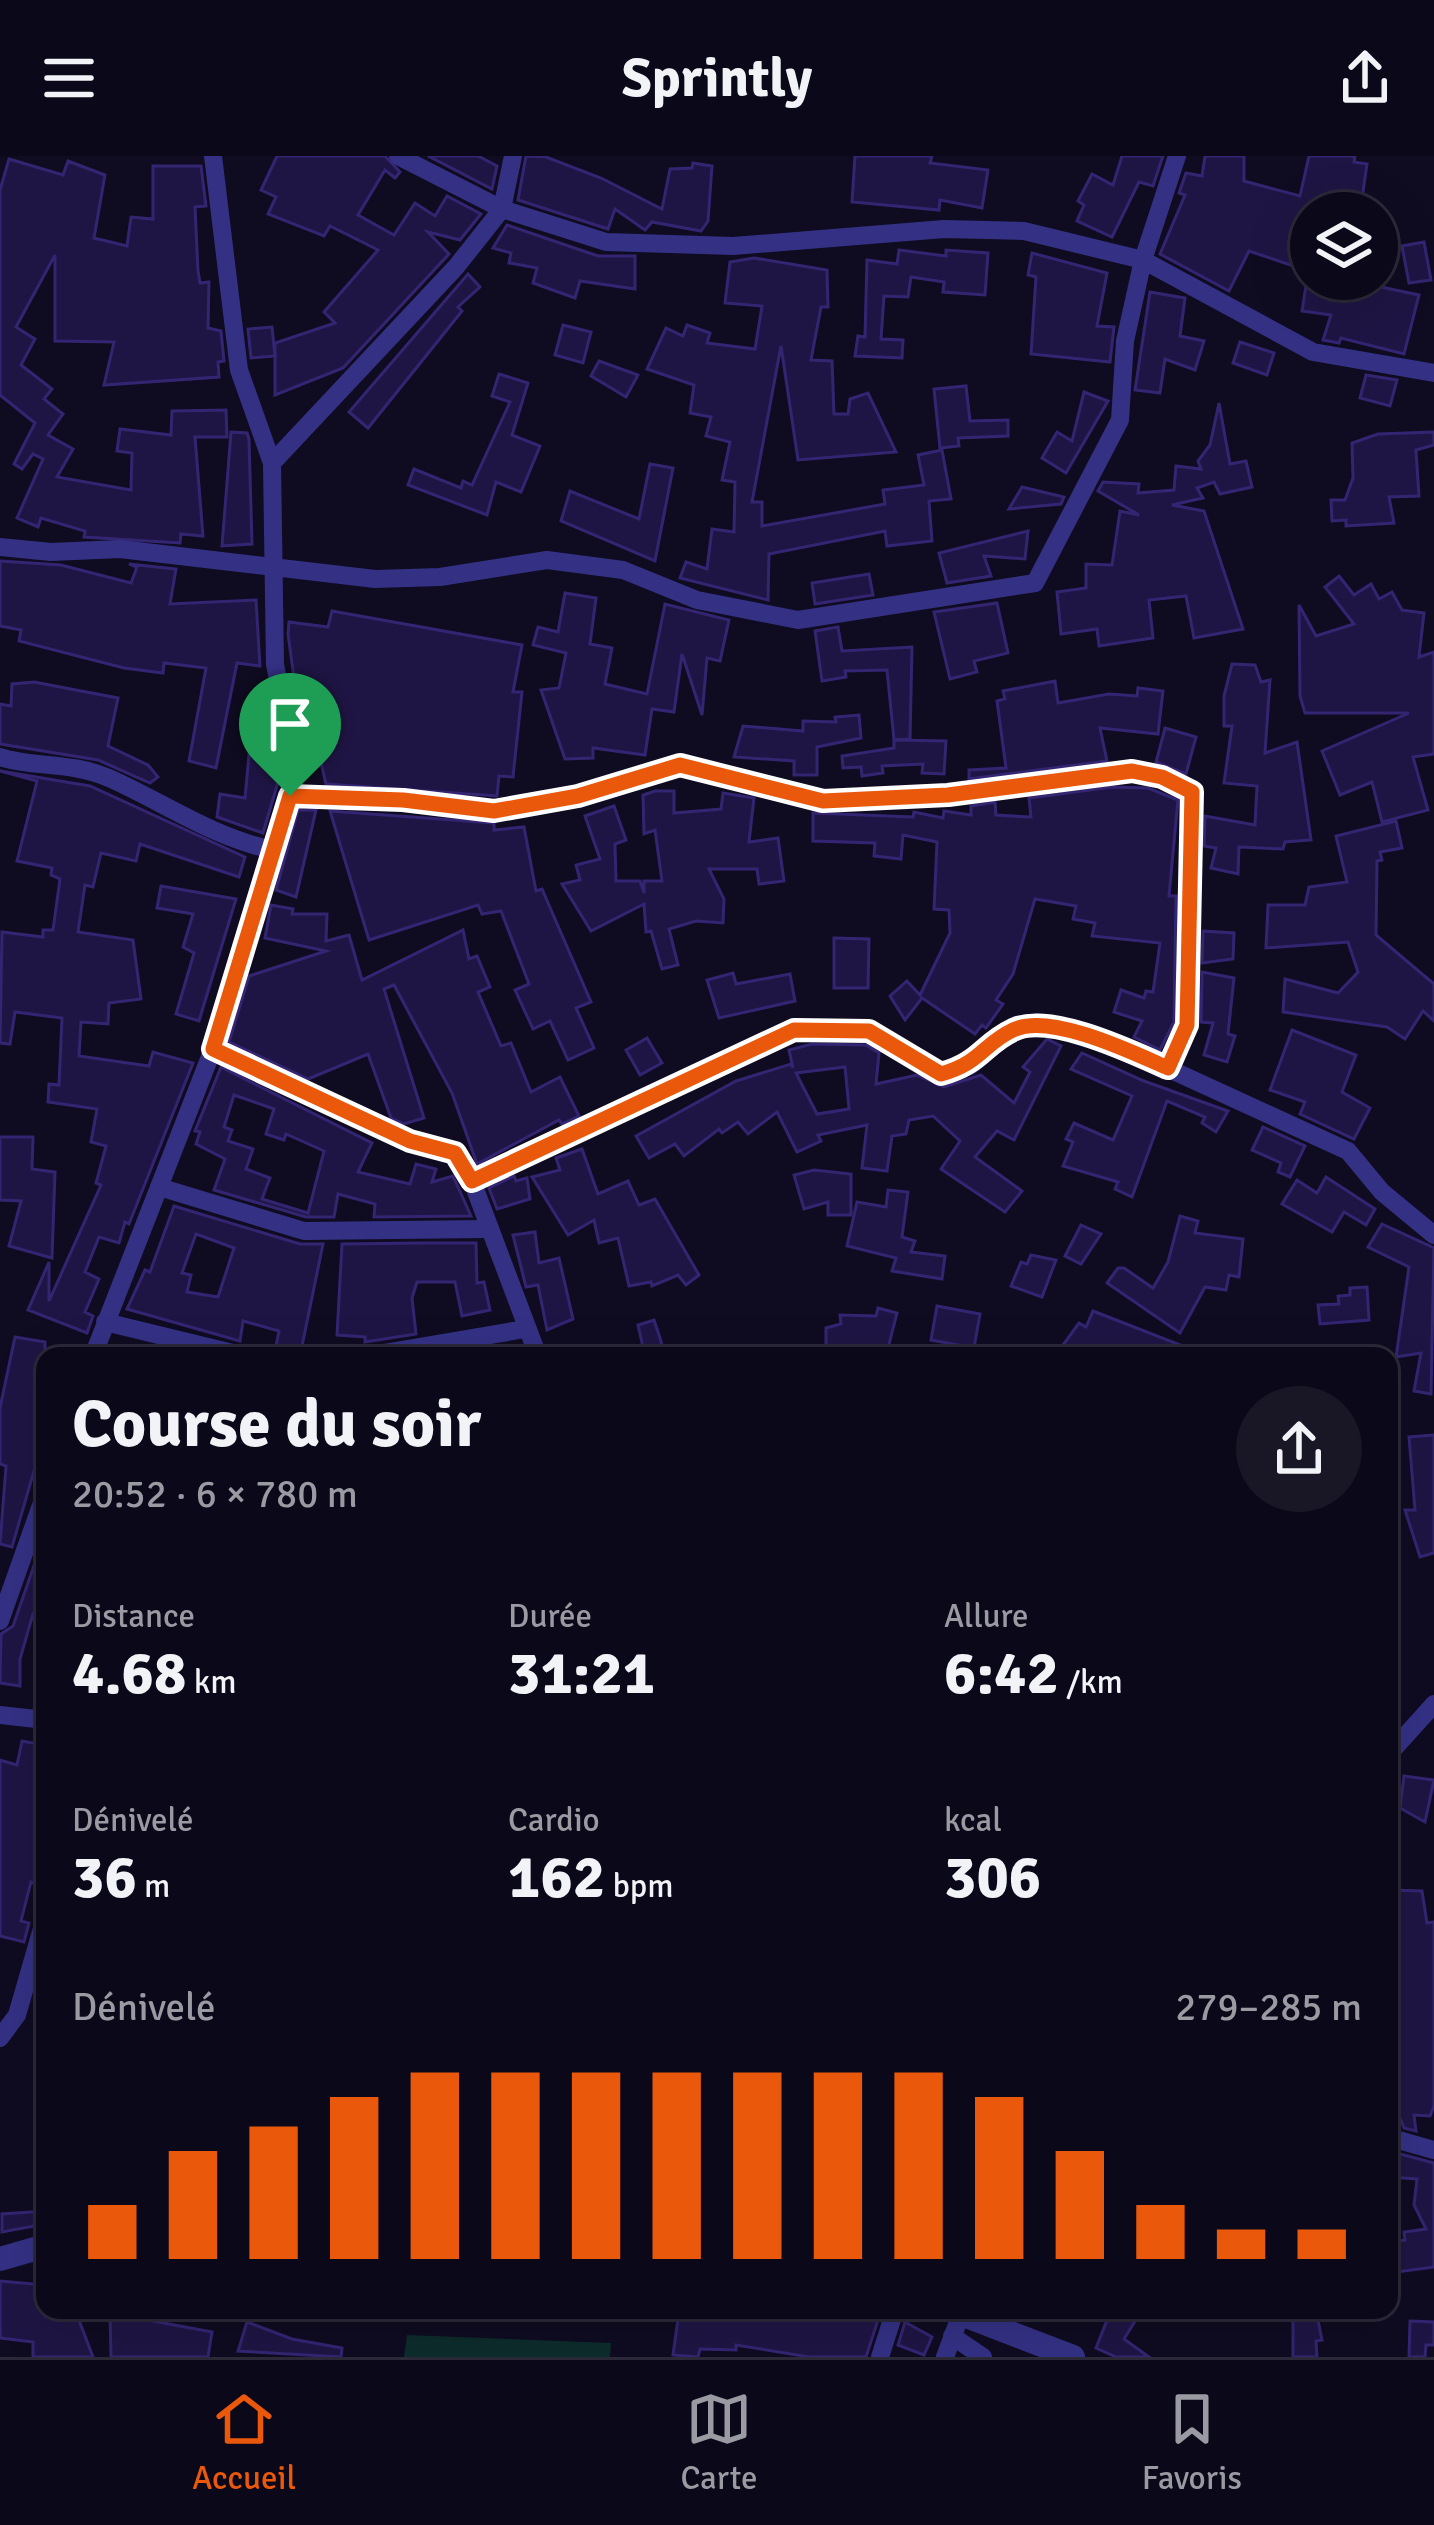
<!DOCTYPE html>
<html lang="fr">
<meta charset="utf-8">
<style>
body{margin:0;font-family:Signika,sans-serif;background:#191626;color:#f1f3f6;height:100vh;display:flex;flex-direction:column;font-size:45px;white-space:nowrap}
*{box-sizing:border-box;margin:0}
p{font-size:39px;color:#9a9aa2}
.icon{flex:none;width:66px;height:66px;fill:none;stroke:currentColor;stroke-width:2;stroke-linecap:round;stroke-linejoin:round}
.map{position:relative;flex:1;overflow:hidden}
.side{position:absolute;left:36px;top:1191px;width:1362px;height:972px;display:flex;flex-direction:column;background:#0b0819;border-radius:24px;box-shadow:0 12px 48px #0002,0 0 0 3px #2b2938}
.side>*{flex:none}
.tools{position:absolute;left:1290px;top:36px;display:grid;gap:24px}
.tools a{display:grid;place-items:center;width:108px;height:108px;border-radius:50%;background:#0b0819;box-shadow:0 12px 48px #0002,0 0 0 3px #2b2938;font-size:60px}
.pin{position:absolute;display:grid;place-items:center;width:102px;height:102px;color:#fff;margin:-123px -51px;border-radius:50% 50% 50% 0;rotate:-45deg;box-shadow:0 0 12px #0007}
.pin .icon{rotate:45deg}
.round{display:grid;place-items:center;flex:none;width:126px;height:126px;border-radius:63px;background:#191626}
.overview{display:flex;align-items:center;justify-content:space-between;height:204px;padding:0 36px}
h1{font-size:66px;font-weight:800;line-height:90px}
.figures{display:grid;grid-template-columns:repeat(3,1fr);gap:18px;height:204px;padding:12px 36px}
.figures div{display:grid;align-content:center}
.figures b{font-size:60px;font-weight:800}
.figures small{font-size:33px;font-weight:400}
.figures p{font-size:33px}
.chart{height:336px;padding:24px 36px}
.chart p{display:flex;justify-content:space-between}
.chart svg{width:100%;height:216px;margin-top:12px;stroke:#ea580c;stroke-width:6}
header{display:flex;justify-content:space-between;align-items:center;height:156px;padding:0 36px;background:#0b0819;font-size:54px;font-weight:800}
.menu{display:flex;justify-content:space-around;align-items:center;height:168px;border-top:3px solid #2b2938;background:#0b0819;font-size:33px;color:#9a9aa2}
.menu a{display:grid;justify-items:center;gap:6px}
.menu .active{color:#ea580c}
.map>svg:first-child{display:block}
.green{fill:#0d2c2b}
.building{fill:#1f1544;stroke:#342572;stroke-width:3;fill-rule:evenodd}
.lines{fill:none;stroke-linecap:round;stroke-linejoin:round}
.minor{stroke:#343185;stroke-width:18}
.tertiary{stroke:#343185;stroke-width:24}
.route-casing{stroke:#fff;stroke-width:24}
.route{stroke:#ea580c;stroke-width:15}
</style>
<header><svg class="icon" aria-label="menu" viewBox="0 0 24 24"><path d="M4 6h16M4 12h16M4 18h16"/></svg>Sprintly<svg class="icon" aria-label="share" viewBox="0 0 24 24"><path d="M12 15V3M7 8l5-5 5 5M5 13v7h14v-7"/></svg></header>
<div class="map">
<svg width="1434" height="2201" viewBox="0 0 1434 2201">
<rect width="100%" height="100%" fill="#0f0b21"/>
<polygon class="green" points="407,2179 611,2187 610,2201 404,2201"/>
<g class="building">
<polygon points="277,0 385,0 400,16 395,22 385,14 358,59 394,79 415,47 435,60 447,40 481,58 460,84 428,76 449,98 343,212 275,239 275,187 335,167 324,156 378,94 330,70 324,80 268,58 276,41 261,34"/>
<polygon points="428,0 478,0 497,10 492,33"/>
<polygon points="526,0 546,1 601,22 662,53 670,13 692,12 693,7 712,10 708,65 701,75 652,66 645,74 615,53 608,73 518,44"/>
<polygon points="855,0 932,0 930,7 988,14 982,52 940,44 939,54 852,46"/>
<polygon points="1122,0 1163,0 1153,30 1139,26 1112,81 1077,65 1084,49 1078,45 1092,18 1113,29"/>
<polygon points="1205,0 1244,0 1244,25 1300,40 1309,0 1355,0 1354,6 1367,8 1360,57 1311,57 1311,116 1249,95 1229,135 1160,98 1185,39 1179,37 1186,17 1202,20"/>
<polygon points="9,3 63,19 68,5 105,19 94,82 127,90 131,61 153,63 153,10 201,10 206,50 195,51 198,115 200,127 209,126 208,172 221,175 224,205 218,206 219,221 104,229 114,186 55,185 55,99 16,171 35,183 21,209 52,233 44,243 63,258 48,279 73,293 57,321 131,334 132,297 117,295 120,273 171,279 172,255 226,254 227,281 195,281 203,380 181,378 180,387 84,381 85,375 41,362 38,371 17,362 43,303 33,298 22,313 14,308 35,267 0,239 0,34"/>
<polygon points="507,69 598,100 635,100 635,133 580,125 575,142 533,127 537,112 509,107 511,97 493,92"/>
<polygon points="1424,86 1431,124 1409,127 1402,90"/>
<polygon points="899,94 946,100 946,94 988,97 985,139 943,136 944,126 911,121 908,141 884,140 881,183 903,184 902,202 855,200 858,180 865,181 867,104 897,108"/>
<polygon points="1032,97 1107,117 1097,170 1114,171 1110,206 1031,198 1036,121 1028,119"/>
<polygon points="754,102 827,114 828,151 821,151 811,204 832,205 834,258 848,258 850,243 868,237 896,296 798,304 781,190 752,346 762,346 762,370 885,348 883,334 924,329 918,299 942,294 951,343 929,345 932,385 887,390 885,375 769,398 768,444 680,422 686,406 707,413 712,373 734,376 735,326 722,324 730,286 706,280 711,261 690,257 694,229 647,213 666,172 683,180 687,169 710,177 707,187 755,193 762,150 725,147 730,106"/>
<polygon points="468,118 480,131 458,151 462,155 368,272 349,256"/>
<polygon points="1307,123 1343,123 1419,139 1404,198 1341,182 1339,187 1323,184 1331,159 1302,155"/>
<polygon points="1150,136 1185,142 1180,180 1204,185 1195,214 1165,203 1160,237 1135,234"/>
<polygon points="563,169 591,176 583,207 555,199"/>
<polygon points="272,171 275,200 251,202 248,173"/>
<polygon points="1240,186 1274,197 1267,219 1233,207"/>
<polygon points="599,205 638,219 626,241 591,220"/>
<polygon points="499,218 528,227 512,279 540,290 521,336 496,326 487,359 408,329 414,313 461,332 463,325 472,329 510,246 492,240"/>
<polygon points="1366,219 1397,224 1390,250 1360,242"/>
<polygon points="966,230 970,265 1008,264 1008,280 958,282 959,290 940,292 934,233"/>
<polygon points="1084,236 1108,245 1066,317 1042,302 1057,276 1072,285"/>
<polygon points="1219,247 1230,308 1246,305 1252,331 1220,338 1214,326 1197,332 1203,342 1172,349 1204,355 1243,473 1194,482 1186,440 1149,444 1153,482 1099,490 1097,473 1061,478 1057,436 1086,432 1086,408 1112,409 1120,355 1139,359 1098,335 1103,326 1139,328 1138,337 1174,334 1176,310 1201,313 1198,305 1210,289"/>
<polygon points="231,276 247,277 249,283 252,388 222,390"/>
<polygon points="1434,276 1434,289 1416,294 1419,340 1389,341 1394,367 1346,370 1346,364 1332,365 1331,344 1345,344 1353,322 1352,287 1378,278"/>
<polygon points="650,308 673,312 655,405 561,365 570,335 639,363"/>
<polygon points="1022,331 1064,341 1061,348 1009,353"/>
<polygon points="1028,375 1025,403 984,400 991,420 947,427 939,397"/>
<polygon points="0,405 61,409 131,427 137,411 129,408 176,413 170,448 256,444 260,510 237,507 216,612 189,605 206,512 164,507 163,517 124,512 19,485 21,474 0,470"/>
<polygon points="869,418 873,439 815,448 812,427"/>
<polygon points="1339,420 1354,439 1371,428 1379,443 1392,436 1402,454 1424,457 1419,501 1434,496 1434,598 1413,601 1428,654 1382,666 1372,626 1340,639 1322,595 1409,557 1305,557 1300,540 1299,449 1316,480 1354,468 1325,431"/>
<polygon points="565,437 596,442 590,488 612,492 605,528 647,538 665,448 729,464 720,505 707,502 702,559 682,498 674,556 652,553 645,599 593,592 593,602 565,603 541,534 559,532 566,497 533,489 538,471 558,476"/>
<polygon points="997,447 1008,497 974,505 977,516 950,523 934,456"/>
<polygon points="332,455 522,489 513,536 522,536 513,621 499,620 497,640 326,628 313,573 301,573 288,478 289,466 328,471"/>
<polygon points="838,471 842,495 912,491 910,583 894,584 887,514 845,515 846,521 822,525 815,475"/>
<polygon points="1232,508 1255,509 1261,526 1270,524 1265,597 1297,586 1311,684 1285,686 1283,693 1239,691 1238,718 1211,712 1216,692 1204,690 1205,660 1255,669 1257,630 1224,627 1232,570 1224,570 1224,540"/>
<polygon points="1055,525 1058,547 1109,538 1137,540 1138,532 1163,535 1158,578 1100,572 1107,605 969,623 969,614 1006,612 997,545 1005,543 1003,535"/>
<polygon points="34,526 118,542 108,590 148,609 158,621 150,627 98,604 0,588 0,548 11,550 12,528"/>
<polygon points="859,559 861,582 817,591 817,619 794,619 794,605 734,601 743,570 803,575 803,565 836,566 835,561"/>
<polygon points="1165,572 1196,581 1186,618 1156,606"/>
<polygon points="251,577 274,578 276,615 281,616 263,677 217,661 220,638 245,642"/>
<polygon points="894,584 946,585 944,618 922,617 923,608 882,610 883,617 862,620 861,611 843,612 842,600 894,592"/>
<polygon points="0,615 90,630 245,701 239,721 140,688 136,705 101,697 93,731 85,729 78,776 133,784 141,843 109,847 108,868 81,866 79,900 149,910 153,896 193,907 129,1068 125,1066 119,1087 99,1081 85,1116 99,1123 85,1156 93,1160 87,1177 28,1154 49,1106 49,1145 101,1029 96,1027 106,990 91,986 97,953 48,946 49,928 59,929 62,862 15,856 10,888 0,887 2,776 43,781 43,774 53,774 60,723 51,719 52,712 17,705 37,625"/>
<polygon points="1112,631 1148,632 1178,644 1169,740 1176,740 1174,866 1160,894 1134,881 1142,865 1114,856 1121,834 1144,842 1146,835 1153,836 1160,787 1092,780 1095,767 1073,763 1076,750 1035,743 1013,818 996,844 1003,848 986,872 982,869 975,878 922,842 905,864 890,840 907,825 920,839 950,777 949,754 934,753 937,686 903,679 901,703 874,700 875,687 813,685 813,657 913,661 914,656 943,662 944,655 971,659 971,650 995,646 996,659 1031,661 1029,642"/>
<polygon points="655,635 674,635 674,657 721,653 723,637 754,642 749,686 778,682 784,725 759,728 757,713 709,713 724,743 723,767 696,765 669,773 678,809 662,813 651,775 646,776 644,748 591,775 562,728 580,724 576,709 600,703 585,660 614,650 626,684 615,688 616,725 640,725 644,737 644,725 662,725 655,674 644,678 643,639"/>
<polygon points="298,654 316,654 296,741 276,734"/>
<polygon points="330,655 494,667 494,674 524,671 536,735 542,733 591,846 576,852 594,892 568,904 550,865 533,873 515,834 529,828 501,755 482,758 478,749 369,784"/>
<polygon points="1396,665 1402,692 1380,696 1382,704 1377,705 1376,779 1434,828 1434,865 1423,855 1405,883 1387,871 1283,856 1285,823 1338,837 1358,816 1348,786 1266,792 1268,749 1305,749 1309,731 1347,726 1336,680"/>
<polygon points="161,730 236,743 199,865 176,858 194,797 183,791 193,758 157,752"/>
<polygon points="271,749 293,753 292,758 327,758 326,785 349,779 362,824 463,774 469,803 477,800 490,831 478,836 501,890 511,887 531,936 560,921 579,960 562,968 559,964 477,1008 452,937 394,829 384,833 424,962 404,968 391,962 368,898 308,923 229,886 249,820 326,795 265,782"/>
<polygon points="1203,775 1234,777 1233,803 1202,807"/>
<polygon points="834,782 869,783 868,832 834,832"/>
<polygon points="1202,816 1234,822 1228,878 1235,880 1227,906 1204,899 1213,867 1201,866"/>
<polygon points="733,817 736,828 790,818 795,845 719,862 707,824"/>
<polygon points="1292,874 1356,899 1342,936 1370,952 1354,983 1300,958 1305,946 1270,934"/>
<polygon points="647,882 662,907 640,919 626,894"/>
<path d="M1047 883 1061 890 1014 984 997 975 975 1001 1022 1035 1005 1056 941 1013 960 985 933 960 909 964 906 978 892 980 887 1015 862 1012 867 969 818 979 821 985 797 996 777 956 748 978 738 966 722 977 719 973 684 1000 675 988 649 1002 636 980 736 925 791 908 793 912 789 894 812 888 866 889 879 897 876 928 917 919 944 931 981 919 1014 947 1030 916 1023 911ZM845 911 849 953 817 958 796 917Z"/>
<polygon points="1082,897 1144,925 1228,955 1216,976 1202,967 1205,961 1167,945 1132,1041 1115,1033 1118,1026 1063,1010 1073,986 1066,983 1074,967 1113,984 1132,940 1071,913"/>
<path d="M221 911 372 987 358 1016 410 1028 416 1008 436 1013 432 1026 453 1020 471 1060 374 1061 375 1048 338 1038 334 1061H306L214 1034 225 1003 196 988 200 976 195 975ZM234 939 274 953 266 978 284 984 286 978 324 995 308 1057 262 1043 270 1022 246 1013 253 993 228 985 232 974 224 971Z"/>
<polygon points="1263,971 1305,990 1290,1021 1278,1016 1281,1007 1252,994"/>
<polygon points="0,981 33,981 32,1013 55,1016 52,1102 9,1090 21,1045 0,1044"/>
<polygon points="582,993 598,1038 628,1025 639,1049 655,1043 699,1119 686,1129 678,1119 652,1130 651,1126 629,1130 618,1082 599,1087 594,1064 568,1079 532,1021 560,1014 556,1002"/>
<polygon points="814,1014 851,1018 851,1059 828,1059 828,1046 804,1053 794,1019"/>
<polygon points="514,1020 516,1025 527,1022 530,1043 497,1053 489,1032"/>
<polygon points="1326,1021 1375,1053 1366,1069 1344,1056 1332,1076 1282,1048 1297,1024 1317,1037"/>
<polygon points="888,1034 908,1036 902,1081 915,1085 911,1096 945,1100 942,1123 892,1115 896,1102 847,1090 857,1046 886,1051"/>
<path d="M174 1050 300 1088H323L301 1195 276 1190 279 1175 243 1165 240 1185 127 1153 145 1114 150 1116ZM196 1078 234 1092 218 1141 187 1136 191 1119 182 1117Z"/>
<polygon points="1180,1060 1198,1065 1195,1077 1243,1083 1239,1121 1229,1119 1226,1134 1205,1131 1180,1177 1107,1127 1118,1112 1124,1112 1153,1132 1168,1106"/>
<polygon points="1382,1068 1434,1092 1431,1238 1414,1235 1421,1197 1396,1201 1409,1111 1368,1091"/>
<polygon points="1081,1069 1101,1078 1081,1108 1065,1100"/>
<polygon points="535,1076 539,1107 559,1102 573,1163 547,1174 538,1129 526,1131 513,1079"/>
<polygon points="421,1087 476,1087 477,1127 484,1126 490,1154 462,1160 455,1126 417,1126 412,1142 416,1178 365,1186 365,1181 337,1179 342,1088"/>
<polygon points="1031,1099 1056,1104 1042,1141 1011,1130 1021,1106 1027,1108"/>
<polygon points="1367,1131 1369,1164 1320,1168 1318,1149 1339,1148 1338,1140 1350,1139 1350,1132"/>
<polygon points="937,1150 980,1158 974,1192 931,1184"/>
<polygon points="878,1152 897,1157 886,1200 826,1198 826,1172 841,1168 840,1159 876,1160"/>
<polygon points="1093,1155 1206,1199 1206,1200 1055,1200 1079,1167 1086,1171"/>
<polygon points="654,1164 660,1182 665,1200 645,1200 638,1169"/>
<polygon points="15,1181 45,1186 45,1295 40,1294 12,1391 0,1388 6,1310 0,1308 0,1252"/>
<polygon points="1434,1279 1434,1397 1420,1401 1405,1354 1415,1354 1409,1281"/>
<polygon points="45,1378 45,1462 33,1458 20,1503 20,1530 0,1527 1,1478 13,1470"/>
<polygon points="22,1585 43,1589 39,1617 45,1619 45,1713 38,1729 31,1726 21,1765 29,1767 24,1786 0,1780 0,1604 17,1609"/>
<polygon points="1404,1620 1434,1624 1425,1666 1400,1652"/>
<polygon points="1392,1734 1422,1735 1427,1767 1434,1766 1434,1950 1430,1960 1414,1959 1416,1975 1404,1972 1392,1941"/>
<polygon points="1389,1995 1434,2007 1434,2111 1389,2117 1389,2086 1405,2084 1404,2076 1426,2073 1414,2049 1417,2023 1389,2021"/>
<polygon points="45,2055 45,2068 2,2076 2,2058"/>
<polygon points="0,2125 45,2129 45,2160 63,2158 64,2164 77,2159 93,2201 33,2201 33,2186 0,2182"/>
<polygon points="138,2154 153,2165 212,2176 208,2201 111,2201 110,2155"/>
<polygon points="746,2154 879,2154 880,2158 866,2201 809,2201 736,2189 736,2194 700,2193 698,2201 673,2199 678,2163 744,2164"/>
<polygon points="1111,2154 1142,2154 1124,2183 1149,2201 1116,2201 1096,2192"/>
<polygon points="1293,2154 1316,2154 1322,2184 1316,2185 1317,2201 1293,2201"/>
<polygon points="1410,2165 1434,2166 1434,2189 1426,2189 1425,2201 1409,2201"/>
<polygon points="247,2166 292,2183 342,2192 341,2201 238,2195"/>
<polygon points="905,2166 932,2181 924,2199 898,2189"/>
</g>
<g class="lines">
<g class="minor">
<polyline points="398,0 502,53 606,86 733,90 944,73 1024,75 1143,104 1313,196 1434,217"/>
<polyline points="272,307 456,111 502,53 513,0"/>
<polyline points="0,391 51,396 120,393 375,423 440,421 547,404 623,414 697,444 798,464 1035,427 1120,264 1125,185 1143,104 1177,0"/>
<path d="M0 601C34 612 69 605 109 622 163 646 214 682 273 694"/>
<polyline points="291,640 403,644 493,654 578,640 680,609 822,645 948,639 1132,615 1162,621 1192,636 1187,869 1168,912"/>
<polyline points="213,893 409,985 455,997 472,1025 538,1200"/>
<polyline points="472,1025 794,874 869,875 941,918 970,910 1011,875 1038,866 1078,878 1143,901 1348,995 1382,1036 1434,1079"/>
<polyline points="159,1031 304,1075 485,1073"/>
<polyline points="105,1166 245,1200"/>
<polyline points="93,1200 213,893 295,615 275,508 272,307 239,214 213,0"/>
<polyline points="366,1200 525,1173"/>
<polyline points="0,1465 45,1338"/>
<polyline points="0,1559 45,1564"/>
<polyline points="1389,1598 1434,1548"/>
<polyline points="0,1882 17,1859 45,1762"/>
<polyline points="1389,1971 1395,1983 1434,1994"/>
<polyline points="952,2180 983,2201"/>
<polyline points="880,2201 895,2154"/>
<polyline points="945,2201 961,2158"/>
</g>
<g class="tertiary">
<polyline points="0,2103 45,2090"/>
<polyline points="951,2154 1073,2201"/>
</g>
</g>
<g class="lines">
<defs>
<path id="route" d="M680 609 823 645 948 639 1132 615 1162 621 1192 636 1187 869 1168 912C1132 896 1049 856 1013 874 983 888 981 907 941 918L869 875 794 874 472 1025 455 997 410 985 213 893 290 640 403 644 494 655 578 640Z"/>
</defs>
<use href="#route" class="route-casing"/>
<use href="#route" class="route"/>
</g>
</svg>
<div class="tools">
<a><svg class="icon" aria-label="layers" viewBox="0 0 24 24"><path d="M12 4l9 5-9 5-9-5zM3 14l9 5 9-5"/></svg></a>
</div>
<div class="pin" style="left:290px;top:640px;background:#1e9e55"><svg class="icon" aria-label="arrive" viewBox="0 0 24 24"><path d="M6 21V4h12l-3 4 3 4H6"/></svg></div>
<section class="side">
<div class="overview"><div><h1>Course du soir</h1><p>20:52 · 6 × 780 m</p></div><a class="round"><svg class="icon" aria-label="share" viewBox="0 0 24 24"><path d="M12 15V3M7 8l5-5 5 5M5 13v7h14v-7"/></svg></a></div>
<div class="figures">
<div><p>Distance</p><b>4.68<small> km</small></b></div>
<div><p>Durée</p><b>31:21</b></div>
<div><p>Allure</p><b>6:42<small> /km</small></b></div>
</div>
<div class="figures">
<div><p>Dénivelé</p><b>36<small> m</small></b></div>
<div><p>Cardio</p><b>162<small> bpm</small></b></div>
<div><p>kcal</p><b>306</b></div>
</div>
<div class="chart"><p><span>Dénivelé</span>279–285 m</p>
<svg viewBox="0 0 160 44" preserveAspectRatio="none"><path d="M5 44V33M15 44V22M25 44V17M35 44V11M45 44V6M55 44V6M65 44V6M75 44V6M85 44V6M95 44V6M105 44V6M115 44V11M125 44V22M135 44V33M145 44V38M155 44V38"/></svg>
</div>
</section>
</div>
<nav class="menu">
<a class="active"><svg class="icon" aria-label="home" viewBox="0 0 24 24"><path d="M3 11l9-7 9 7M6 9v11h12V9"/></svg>Accueil</a>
<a><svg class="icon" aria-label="map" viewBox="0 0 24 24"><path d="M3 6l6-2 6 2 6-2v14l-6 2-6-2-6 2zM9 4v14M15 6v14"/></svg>Carte</a>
<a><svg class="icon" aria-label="saved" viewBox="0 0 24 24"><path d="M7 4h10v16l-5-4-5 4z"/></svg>Favoris</a>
</nav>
